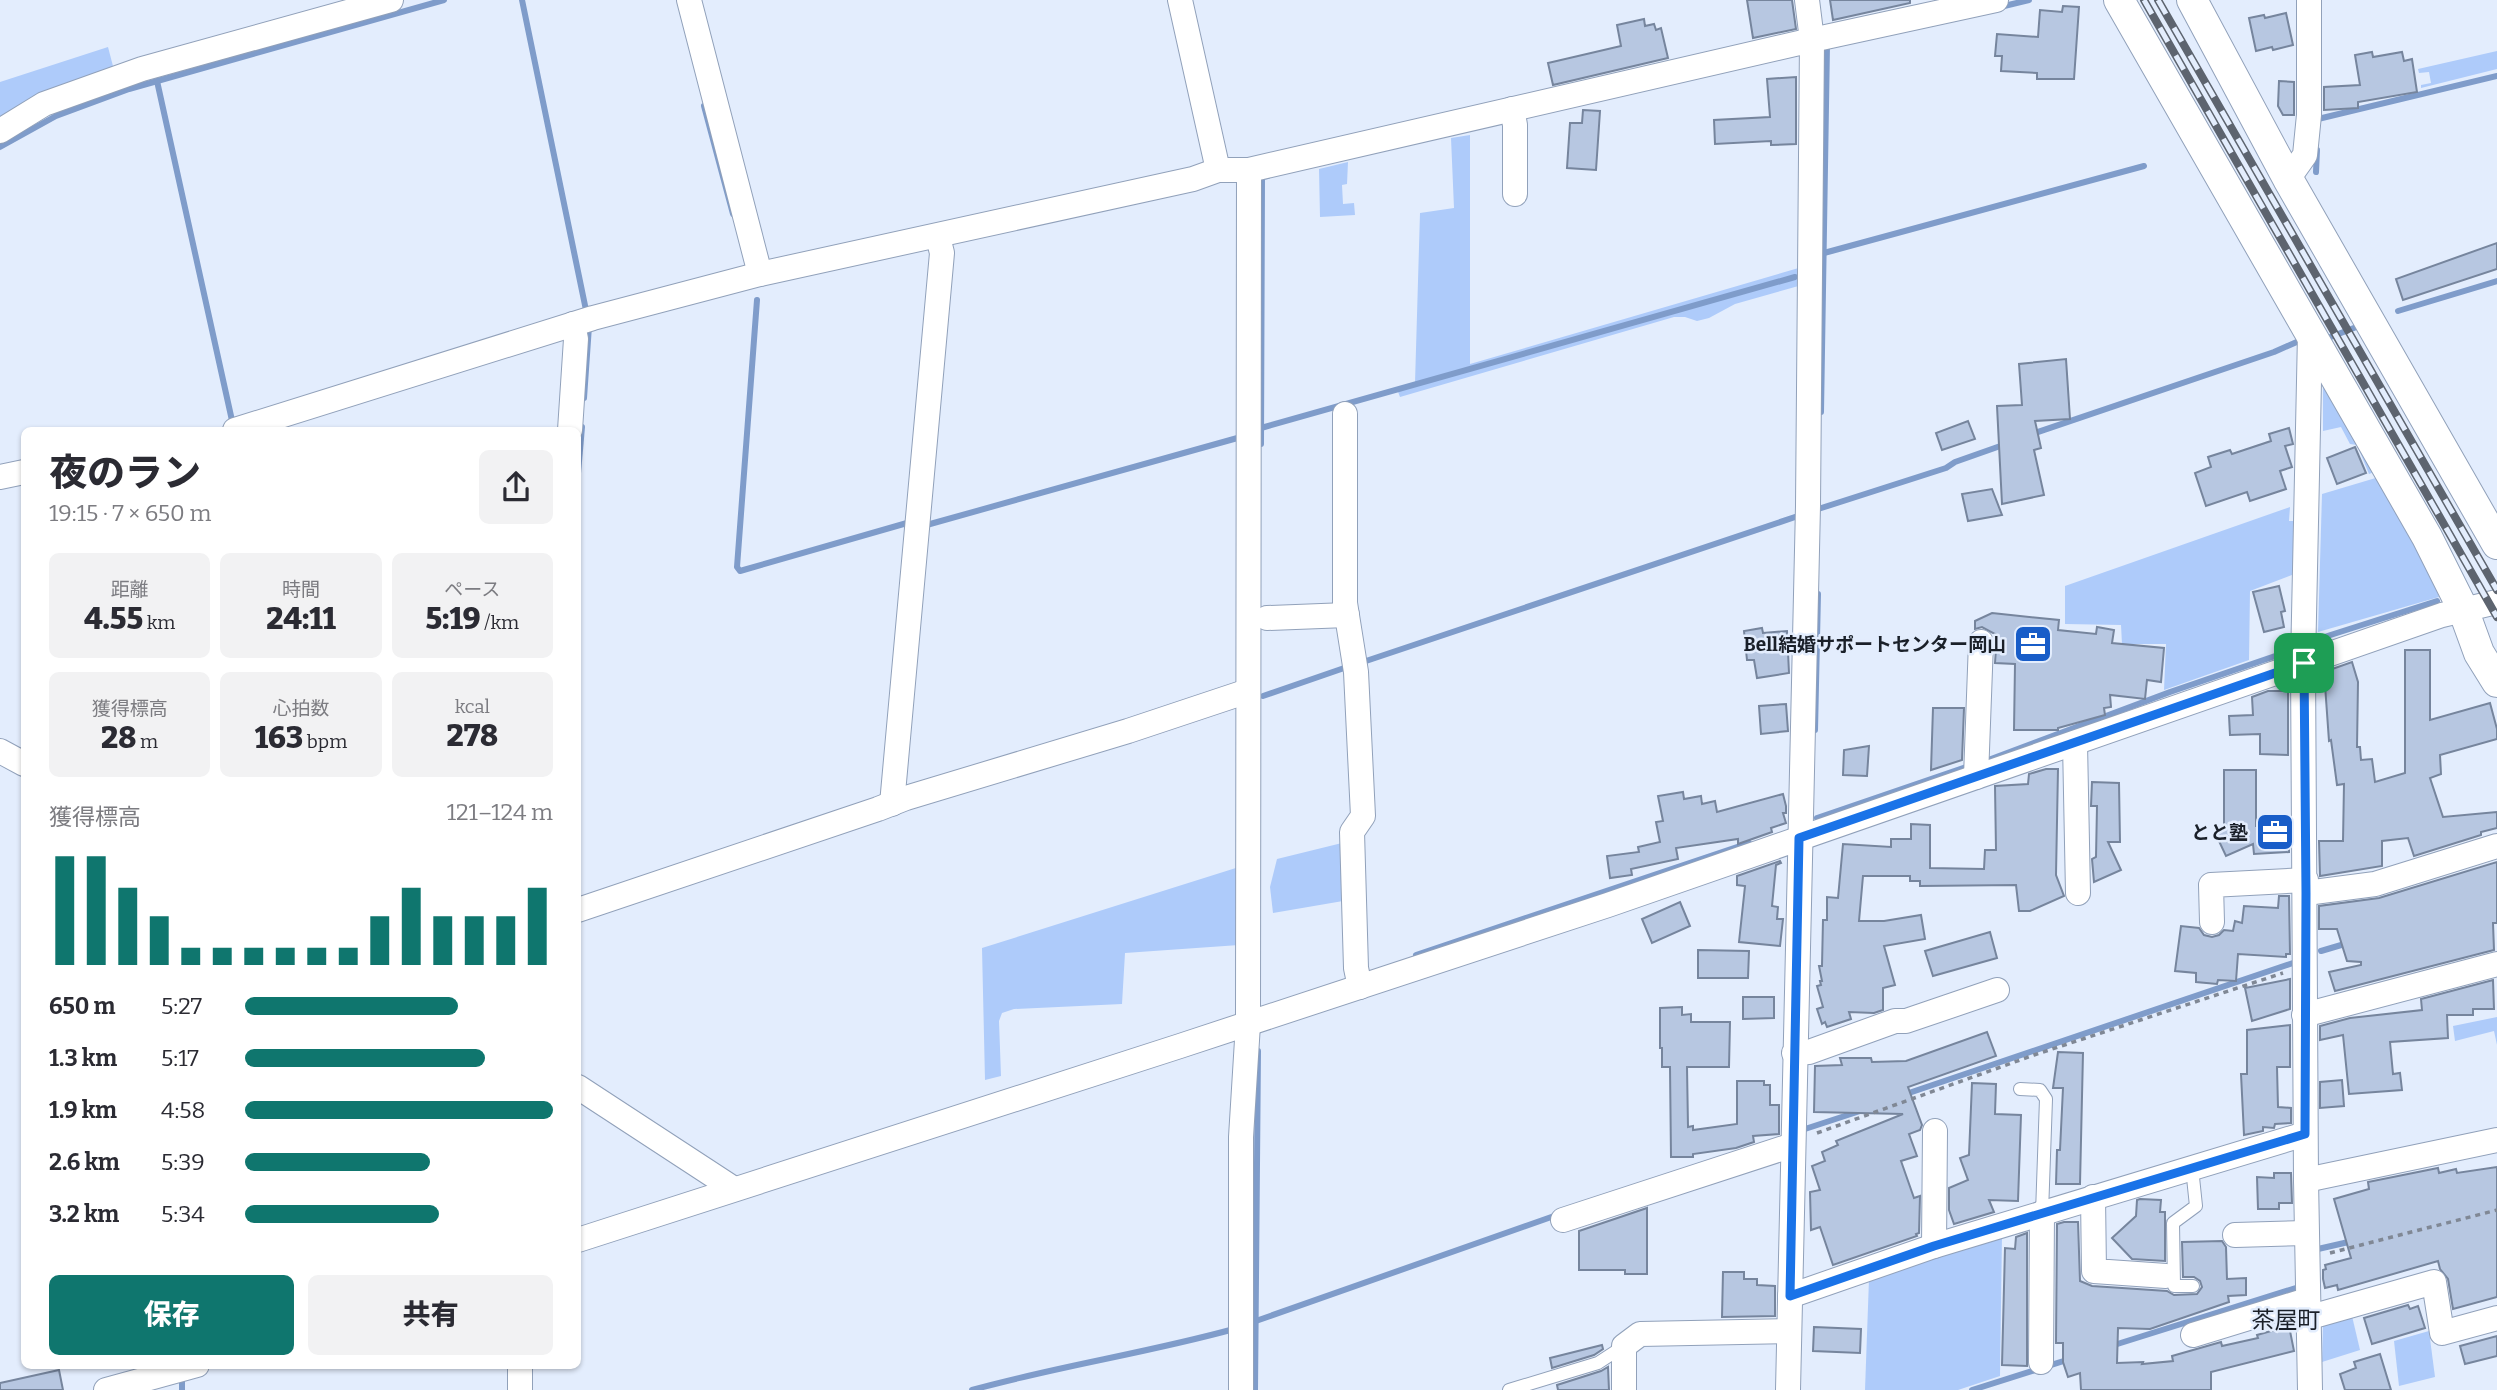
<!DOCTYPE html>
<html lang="ja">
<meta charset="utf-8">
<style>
body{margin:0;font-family:Bitter,"Noto Sans JP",serif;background:#f2f2f3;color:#2b2b33;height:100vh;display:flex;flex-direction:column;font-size:26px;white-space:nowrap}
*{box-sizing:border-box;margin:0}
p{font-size:23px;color:#7c7c81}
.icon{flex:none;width:38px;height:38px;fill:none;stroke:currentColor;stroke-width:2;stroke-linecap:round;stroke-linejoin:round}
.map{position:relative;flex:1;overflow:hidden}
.side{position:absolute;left:21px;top:427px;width:560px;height:942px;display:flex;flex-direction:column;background:#fff;border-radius:10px;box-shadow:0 2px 5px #0004}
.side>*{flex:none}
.pin{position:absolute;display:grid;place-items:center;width:60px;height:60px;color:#fff;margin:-30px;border-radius:14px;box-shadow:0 4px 10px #0006}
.round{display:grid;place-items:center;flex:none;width:74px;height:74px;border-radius:10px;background:#f2f2f3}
.summary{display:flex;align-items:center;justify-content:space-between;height:119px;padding:0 28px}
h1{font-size:38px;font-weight:800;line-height:52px}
.figures{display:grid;grid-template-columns:repeat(3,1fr);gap:10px;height:119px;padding:7px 28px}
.figures div{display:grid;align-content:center;border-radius:10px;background:#f2f2f3;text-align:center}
.figures b{font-size:30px;font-weight:800}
.figures small{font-size:19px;font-weight:400}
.figures p{font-size:19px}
.chart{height:196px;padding:14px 28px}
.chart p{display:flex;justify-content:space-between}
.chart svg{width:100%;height:126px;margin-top:7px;stroke:#0f766e;stroke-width:6}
.cta{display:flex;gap:14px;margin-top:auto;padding:14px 28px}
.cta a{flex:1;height:80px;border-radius:10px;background:#0f766e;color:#fff;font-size:28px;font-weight:800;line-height:80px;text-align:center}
.cta a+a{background:#f2f2f3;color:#2b2b33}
ul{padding:0 28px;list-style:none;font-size:23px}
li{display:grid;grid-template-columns:112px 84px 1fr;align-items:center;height:52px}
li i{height:18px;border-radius:9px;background:#0f766e}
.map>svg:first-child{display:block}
.green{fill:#aecbfa}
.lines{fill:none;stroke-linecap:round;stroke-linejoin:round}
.stream{stroke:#7f9cca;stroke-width:6}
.building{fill:#b7c7e1;stroke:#76859d;stroke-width:2}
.service-casing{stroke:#91a1ba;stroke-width:14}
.minor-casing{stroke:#91a1ba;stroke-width:26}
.tertiary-casing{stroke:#91a1ba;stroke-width:32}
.path{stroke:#808895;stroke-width:3.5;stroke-dasharray:5 5;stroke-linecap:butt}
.service{stroke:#fff;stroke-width:12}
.minor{stroke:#fff;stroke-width:24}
.tertiary{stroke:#fff;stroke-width:30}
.rail-casing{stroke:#5d646f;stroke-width:8}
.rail{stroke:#e3edfd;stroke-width:5;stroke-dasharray:16;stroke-linecap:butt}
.route-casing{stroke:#fff;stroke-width:14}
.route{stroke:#1a73e8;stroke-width:9}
.labels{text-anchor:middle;stroke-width:5;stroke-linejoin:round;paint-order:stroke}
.poi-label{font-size:19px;font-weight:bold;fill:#1a2029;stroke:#e3edfd;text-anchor:end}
.quarter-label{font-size:23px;fill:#1a2029;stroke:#e3edfd}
</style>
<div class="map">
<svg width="2497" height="1390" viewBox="0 0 2497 1390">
<rect width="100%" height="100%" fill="#e3edfd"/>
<g class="green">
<polygon points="108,47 114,70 0,120 0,82"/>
<polygon points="2497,51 2497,69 2421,88 2421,85 2431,83 2429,72 2419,73 2418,69"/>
<polygon points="1470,135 1470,364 1802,267 1802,285 1735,304 1709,318 1697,321 1685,317 1674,317 1400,397 1397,389 1415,383 1420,213 1454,208 1451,138"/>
<polygon points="1348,162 1347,184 1342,185 1343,204 1354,203 1355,215 1320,217 1319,169"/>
<polygon points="2327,384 2377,471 2369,474 2357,445 2350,444 2341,427 2323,431 2323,386"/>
<polygon points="2379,477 2423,554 2439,597 2318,632 2322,494"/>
<polygon points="2290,507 2289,521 2299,521 2297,573 2250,591 2249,660 2164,690 2166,644 2122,644 2121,625 2065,624 2065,586"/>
<polygon points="1342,843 1343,901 1273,913 1270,887 1277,859"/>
<polygon points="1239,867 1239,945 1125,953 1122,1004 1014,1009 1002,1013 999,1021 1001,1076 985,1080 982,948"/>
<polygon points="2497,1017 2497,1045 2494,1031 2455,1041 2453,1026"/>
<polygon points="2002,1235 2000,1376 1958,1390 1865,1390 1869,1279"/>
<polygon points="2352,1316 2360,1350 2322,1362 2323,1325"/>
<polygon points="2429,1331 2435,1377 2399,1386 2394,1341"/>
</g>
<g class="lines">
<g class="stream">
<polyline points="522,0 587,315"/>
<polyline points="2000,7 2029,0"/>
<polyline points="157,81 233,425"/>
<polyline points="704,106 733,214"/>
<polyline points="2318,122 2318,119 2497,76"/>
<polyline points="0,147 56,116 129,89 444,0"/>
<polyline points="2316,172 2317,150"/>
<polyline points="1824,253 2144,166"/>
<polyline points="757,300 737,567 740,571 907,523"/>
<polyline points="2398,311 2497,281"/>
<polyline points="2328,338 2359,326"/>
<polyline points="584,398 589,326"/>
<polyline points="1821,412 1827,45"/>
<polyline points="1261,428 1795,277"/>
<polyline points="2029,435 2274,352 2299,341"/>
<polyline points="1261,444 1262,177 1268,176"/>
<polyline points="578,473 582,427"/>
<polyline points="1815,510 1946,468 1955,462 2006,444"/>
<polyline points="923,526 1241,437"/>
<polyline points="2318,639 2437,601"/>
<polyline points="1360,663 1801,515"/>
<polyline points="1263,696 1350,666"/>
<polyline points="1815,730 1818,594"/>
<polyline points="1983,762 2170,692 2281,654"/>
<polyline points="1817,818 1969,766"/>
<polyline points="2321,951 2348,943"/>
<polyline points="1416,955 1749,843"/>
<polyline points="1903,1095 2296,962"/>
<polyline points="1802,1132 1805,1129 1860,1111"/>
<polyline points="2318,1249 2353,1241"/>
<polyline points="1253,1322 1557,1215"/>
<polyline points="2111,1346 2299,1287"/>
<polyline points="182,1374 182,1390"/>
<path d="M972 1390C1058 1366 1147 1353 1234 1329"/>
<polyline points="1255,1390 1258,1051"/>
<polyline points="1972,1390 2070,1359"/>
</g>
</g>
<g class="building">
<polygon points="1747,0 1792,0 1796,29 1753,38"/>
<polygon points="1830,0 1910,0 1910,3 1833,20"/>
<polygon points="2063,6 2079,7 2074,79 2037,79 2037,73 2001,71 2002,56 1995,56 1997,34 2038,37 2040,10 2062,12"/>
<polygon points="2286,13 2293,45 2273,50 2272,47 2256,51 2249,18 2264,15 2265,18"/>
<polygon points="1644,19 1645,26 1654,24 1656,30 1661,28 1668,58 1553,85 1548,63 1621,46 1617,25"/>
<polygon points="2372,52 2373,57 2402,52 2404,61 2412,59 2417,92 2358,102 2358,108 2324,110 2324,87 2360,85 2355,55"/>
<polygon points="1796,77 1796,144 1771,145 1771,141 1715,144 1714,120 1770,117 1767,79"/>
<polygon points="2279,81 2294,82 2294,115 2283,115 2278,106"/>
<polygon points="1583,110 1600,111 1596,170 1567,168 1570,123 1582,123"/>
<polygon points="2497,243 2497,269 2403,300 2396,279"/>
<polygon points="2066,359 2070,419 2035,421 2041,448 2034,450 2044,495 2002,504 1997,406 2022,405 2019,364"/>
<polygon points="1968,421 1975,439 1942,450 1936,433"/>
<polygon points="2289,428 2293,444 2285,446 2292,467 2280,471 2286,489 2250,501 2247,492 2206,506 2195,473 2211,467 2208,457 2230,450 2232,454 2271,441 2269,434"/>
<polygon points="2355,447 2366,473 2337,484 2327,458"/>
<polygon points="1992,489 2002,515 1968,521 1962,494"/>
<polygon points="2279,586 2285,611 2281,612 2284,627 2264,632 2253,592"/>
<polygon points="1992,613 2059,620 2058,630 2096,634 2097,627 2114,630 2112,643 2164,648 2161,682 2147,680 2145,699 2110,695 2111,707 2104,708 2105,715 2058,728 2058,730 2014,730 2015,664 1995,663 1997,635 1982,627 1975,629 1975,621"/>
<polygon points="1762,628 1763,633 1787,631 1789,673 1757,678 1754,660 1747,660 1744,631"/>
<polygon points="2405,650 2430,650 2430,720 2490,703 2497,729 2497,739 2440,755 2441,774 2430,778 2443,817 2497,812 2497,828 2481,832 2481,835 2414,856 2408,838 2382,841 2382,866 2320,876 2319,841 2343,841 2344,784 2337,785 2331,740 2329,741 2325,685 2318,686 2318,674 2352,662 2358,682 2357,747 2360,747 2361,760 2372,759 2375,782 2405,773"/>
<polygon points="2268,691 2288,691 2288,755 2260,754 2260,734 2230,735 2229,716 2253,715 2252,697"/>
<polygon points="1786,704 1788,731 1761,734 1759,706"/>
<polygon points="1933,708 1964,708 1962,760 1931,770"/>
<polygon points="1869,746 1867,776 1843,775 1844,750"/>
<polygon points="2046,769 2058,769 2056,875 2064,896 2030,911 2019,911 2016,885 1920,886 1920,881 1910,881 1910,876 1863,876 1859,921 1884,921 1921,915 1925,939 1884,946 1895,985 1883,988 1883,1010 1874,1013 1849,1012 1851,1019 1827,1027 1825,1022 1822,1024 1817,1009 1823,1007 1817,986 1821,985 1820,981 1822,981 1819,966 1822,966 1823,920 1827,920 1827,897 1838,898 1843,844 1891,847 1891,839 1911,839 1911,824 1930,825 1930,868 1984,869 1985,850 1996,850 1995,786 2028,784 2029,774"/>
<polygon points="2224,770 2256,770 2256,826 2289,824 2289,852 2254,854 2253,844 2226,856 2218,839 2218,827 2224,828"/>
<polygon points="2092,782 2119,783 2120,842 2108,842 2121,870 2094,882 2092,859 2096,857 2097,806 2091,806"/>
<polygon points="1683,792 1684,799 1701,796 1702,804 1715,801 1717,812 1783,794 1786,806 1786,813 1783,813 1786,823 1771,828 1772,832 1738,844 1738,839 1676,848 1678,859 1631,869 1632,875 1610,878 1607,856 1639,852 1638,847 1660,842 1656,822 1663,821 1658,796"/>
<polygon points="1780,861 1781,863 1776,865 1772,906 1778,907 1777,919 1783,919 1780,946 1739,942 1745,886 1737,885 1737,876"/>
<polygon points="2497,862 2497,923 2493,923 2494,950 2335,991 2329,972 2361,965 2361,962 2347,961 2337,929 2319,929 2319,906 2379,898"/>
<polygon points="2279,896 2289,896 2290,954 2286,954 2286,957 2238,954 2236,981 2218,980 2217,984 2196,982 2196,973 2175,971 2181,926 2199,928 2204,935 2212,937 2219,935 2224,930 2233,931 2235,921 2242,923 2244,906 2278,908"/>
<polygon points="1680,902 1690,926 1652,943 1642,919"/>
<polygon points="1990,932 1997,958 1933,976 1925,951"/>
<polygon points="1698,950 1749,951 1748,978 1698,978"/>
<polygon points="2290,979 2290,1009 2252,1021 2245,988"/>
<polygon points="2493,980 2494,1009 2473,1009 2473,1015 2447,1015 2448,1038 2390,1042 2393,1074 2400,1073 2402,1090 2349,1094 2343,1035 2320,1040 2320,1026 2350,1018 2422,1010 2421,999"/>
<polygon points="1743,997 1774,997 1774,1018 1743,1019"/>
<polygon points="1682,1007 1682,1015 1691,1014 1691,1022 1730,1022 1729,1067 1687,1067 1688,1127 1693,1126 1693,1130 1737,1124 1737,1081 1764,1081 1764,1085 1770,1085 1770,1105 1779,1105 1779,1134 1753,1136 1754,1142 1736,1148 1693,1154 1693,1157 1671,1157 1670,1067 1662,1067 1662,1048 1660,1048 1660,1008"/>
<polygon points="2290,1025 2290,1067 2277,1067 2278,1107 2291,1108 2291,1123 2275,1124 2274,1128 2263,1127 2263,1131 2244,1135 2241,1074 2247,1074 2247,1030"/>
<polygon points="1987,1032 1996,1056 1908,1087 1922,1125 1920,1130 1909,1134 1917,1156 1901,1161 1914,1198 1920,1196 1919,1233 1916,1234 1917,1236 1833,1265 1820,1227 1811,1230 1810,1192 1820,1190 1812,1166 1825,1161 1822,1152 1838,1145 1836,1141 1903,1114 1814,1112 1815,1066 1842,1065 1840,1058 1871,1058 1872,1062 1906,1061"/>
<polygon points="2058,1052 2083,1053 2080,1184 2056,1184 2057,1150 2060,1150 2063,1088 2053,1088"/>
<polygon points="2342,1080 2344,1106 2320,1108 2320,1082"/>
<polygon points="1972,1083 1996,1084 1995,1114 2021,1115 2018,1201 1989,1200 1994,1212 1954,1224 1949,1210 1949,1188 1968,1180 1960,1158 1969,1155"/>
<polygon points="2497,1167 2497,1297 2453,1309 2448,1279 2440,1269 2438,1261 2338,1290 2337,1285 2325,1288 2323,1279 2323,1270 2326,1269 2325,1265 2351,1258 2334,1199 2369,1189 2368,1182 2438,1168 2439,1173 2456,1169 2457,1173"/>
<polygon points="2274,1173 2291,1173 2292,1203 2279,1203 2279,1209 2258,1209 2257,1177 2274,1178"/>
<polygon points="2140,1199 2161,1200 2160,1212 2165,1212 2165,1261 2132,1259 2112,1238 2136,1216 2137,1200"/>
<polygon points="1647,1208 1647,1274 1625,1274 1625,1270 1579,1270 1579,1231"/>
<polygon points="2064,1222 2078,1222 2080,1281 2092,1286 2167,1291 2174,1295 2197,1294 2202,1287 2200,1281 2194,1277 2183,1277 2182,1242 2222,1241 2226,1247 2227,1279 2246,1278 2246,1295 2228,1296 2229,1302 2150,1329 2118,1328 2117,1363 2143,1362 2142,1364 2173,1361 2172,1356 2221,1342 2222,1346 2258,1338 2257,1335 2289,1326 2294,1351 2211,1372 2211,1390 2081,1390 2080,1373 2068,1377 2063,1362 2063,1343 2056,1343 2057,1224"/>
<polygon points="2027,1233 2027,1366 2002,1365 2005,1248 2015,1249 2016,1237"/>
<polygon points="1723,1272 1744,1272 1744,1279 1757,1279 1757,1285 1775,1286 1775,1316 1722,1317"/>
<polygon points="2408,1305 2410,1309 2418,1306 2425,1328 2372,1344 2364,1318"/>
<polygon points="1814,1327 1861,1329 1860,1353 1813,1351"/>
<polygon points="2497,1336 2497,1356 2465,1364 2460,1346"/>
<polygon points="1602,1345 1603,1349 1594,1355 1552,1368 1550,1358"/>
<polygon points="2380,1354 2391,1390 2345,1390 2340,1374 2356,1368 2354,1362"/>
<polygon points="1608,1367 1609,1390 1558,1390 1557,1385 1601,1371"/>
<polygon points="59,1370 63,1390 0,1390 0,1383"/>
</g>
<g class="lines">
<defs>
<g id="service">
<polyline points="2020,1089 2040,1090 2046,1099 2042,1213"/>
<polyline points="2192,1168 2196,1206 2173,1223 2174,1286 2193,1286"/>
<polyline points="1509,1390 1598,1363 1624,1346"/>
</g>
<g id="minor">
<polyline points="689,0 760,274"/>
<polyline points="1180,0 1218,170"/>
<polyline points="1807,0 1812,40 1996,0"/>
<polyline points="1512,109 1515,125 1515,194"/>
<polyline points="0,131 44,104 142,69 391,0"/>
<polyline points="2288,179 2305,155 2309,115 2309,0"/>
<polyline points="1345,414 1345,603 1356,672 1363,816 1352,832 1356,968 1360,987"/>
<polyline points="235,430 593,318 760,274 1193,179 1218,170 1249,170 1812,40 1808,506 1788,1390"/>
<polyline points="570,430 576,339 573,324"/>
<polyline points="0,477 24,472"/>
<polyline points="1267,618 1347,615"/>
<polyline points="2075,743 2078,893"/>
<polyline points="0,751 24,764"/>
<polyline points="1976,777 1981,642"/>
<polyline points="892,804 942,253 938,237"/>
<polyline points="2306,893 2375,884 2497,846"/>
<polyline points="578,910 878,809 906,798 1128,731 1248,691"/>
<polyline points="2212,922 2211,885 2306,880"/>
<polyline points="2304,1015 2497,964"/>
<polyline points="1794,1053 1809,1052 1895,1021 1906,1021 1997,990"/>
<polyline points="578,1087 734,1189"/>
<polyline points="2306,1180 2497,1140"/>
<polyline points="2093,1197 2094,1271 2166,1276"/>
<polyline points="1563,1220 1793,1145"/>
<polyline points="2235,1235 2306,1233"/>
<polyline points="578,1240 1180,1046 1608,905 2442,615 2497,602"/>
<polyline points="1934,1246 1935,1131"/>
<polyline points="1790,1296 1934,1246 2305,1134"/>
<polyline points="2307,1318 2434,1282 2442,1333 2497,1318"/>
<polyline points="2193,1335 2307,1300"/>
<polyline points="2041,1362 2042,1213"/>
<polyline points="106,1390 197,1365"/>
<polyline points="520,1390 520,1365"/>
<polyline points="1241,1390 1241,1137 1248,1024 1249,170"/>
<polyline points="1624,1390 1624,1346 1640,1334 1789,1331"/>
<polyline points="2310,1390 2306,1180 2303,663 2310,334"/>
</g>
<g id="tertiary">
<polyline points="2119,0 2427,537 2463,609 2479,653 2497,682"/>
<polyline points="2192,0 2288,179 2497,544"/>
</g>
</defs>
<use href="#service" class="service-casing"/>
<use href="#minor" class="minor-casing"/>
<use href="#tertiary" class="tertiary-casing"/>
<g class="path">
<polyline points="1817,1133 2034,1055 2283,973"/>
<polyline points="2330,1253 2497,1210"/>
</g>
<use href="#service" class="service"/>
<use href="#minor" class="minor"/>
<use href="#tertiary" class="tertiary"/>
<defs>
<g id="rail">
<polyline points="2144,0 2497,617"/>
<polyline points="2158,0 2497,590"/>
</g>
</defs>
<use href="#rail" class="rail-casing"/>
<use href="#rail" class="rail"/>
</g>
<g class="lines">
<defs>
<polygon id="route" points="2304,663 2306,893 2305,1134 1934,1246 1790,1296 1799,838"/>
</defs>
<use href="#route" class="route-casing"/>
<use href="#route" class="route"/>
</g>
<defs>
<symbol id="office-square" viewBox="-11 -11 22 22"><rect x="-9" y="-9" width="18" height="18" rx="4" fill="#185dc8" stroke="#e3edfd"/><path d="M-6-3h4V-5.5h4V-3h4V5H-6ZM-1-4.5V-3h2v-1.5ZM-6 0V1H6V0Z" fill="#fff"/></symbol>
</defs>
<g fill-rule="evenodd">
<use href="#office-square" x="2011" y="622" width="44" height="44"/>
<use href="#office-square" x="2253" y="810" width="44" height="44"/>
</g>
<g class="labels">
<g class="poi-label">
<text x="2006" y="651">Bell結婚サポートセンター岡山</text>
<text x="2248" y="839">とと塾</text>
</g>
<g class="quarter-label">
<text x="2286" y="1328">茶屋町</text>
</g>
</g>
</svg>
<div class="pin" style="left:2304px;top:663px;background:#1e9e55"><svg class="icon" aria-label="arrive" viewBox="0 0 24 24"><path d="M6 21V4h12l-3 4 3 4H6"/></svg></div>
<section class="side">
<div class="summary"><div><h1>夜のラン</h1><p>19:15 · 7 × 650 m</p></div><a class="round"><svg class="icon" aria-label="share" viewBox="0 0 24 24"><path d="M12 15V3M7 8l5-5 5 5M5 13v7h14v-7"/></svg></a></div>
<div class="figures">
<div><p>距離</p><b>4.55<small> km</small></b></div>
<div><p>時間</p><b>24:11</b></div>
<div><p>ペース</p><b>5:19<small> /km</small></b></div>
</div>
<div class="figures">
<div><p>獲得標高</p><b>28<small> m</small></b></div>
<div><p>心拍数</p><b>163<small> bpm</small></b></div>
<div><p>kcal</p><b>278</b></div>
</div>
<div class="chart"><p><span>獲得標高</span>121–124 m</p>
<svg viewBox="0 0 160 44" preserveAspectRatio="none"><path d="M5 44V6M15 44V6M25 44V17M35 44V27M45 44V38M55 44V38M65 44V38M75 44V38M85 44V38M95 44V38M105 44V27M115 44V17M125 44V27M135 44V27M145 44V27M155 44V17"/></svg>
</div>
<ul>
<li><b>650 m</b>5:27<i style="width:69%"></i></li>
<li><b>1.3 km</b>5:17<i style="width:78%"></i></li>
<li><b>1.9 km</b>4:58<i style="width:100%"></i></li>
<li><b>2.6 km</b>5:39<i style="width:60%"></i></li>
<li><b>3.2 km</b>5:34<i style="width:63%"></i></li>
</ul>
<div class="cta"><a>保存</a><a>共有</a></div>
</section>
</div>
